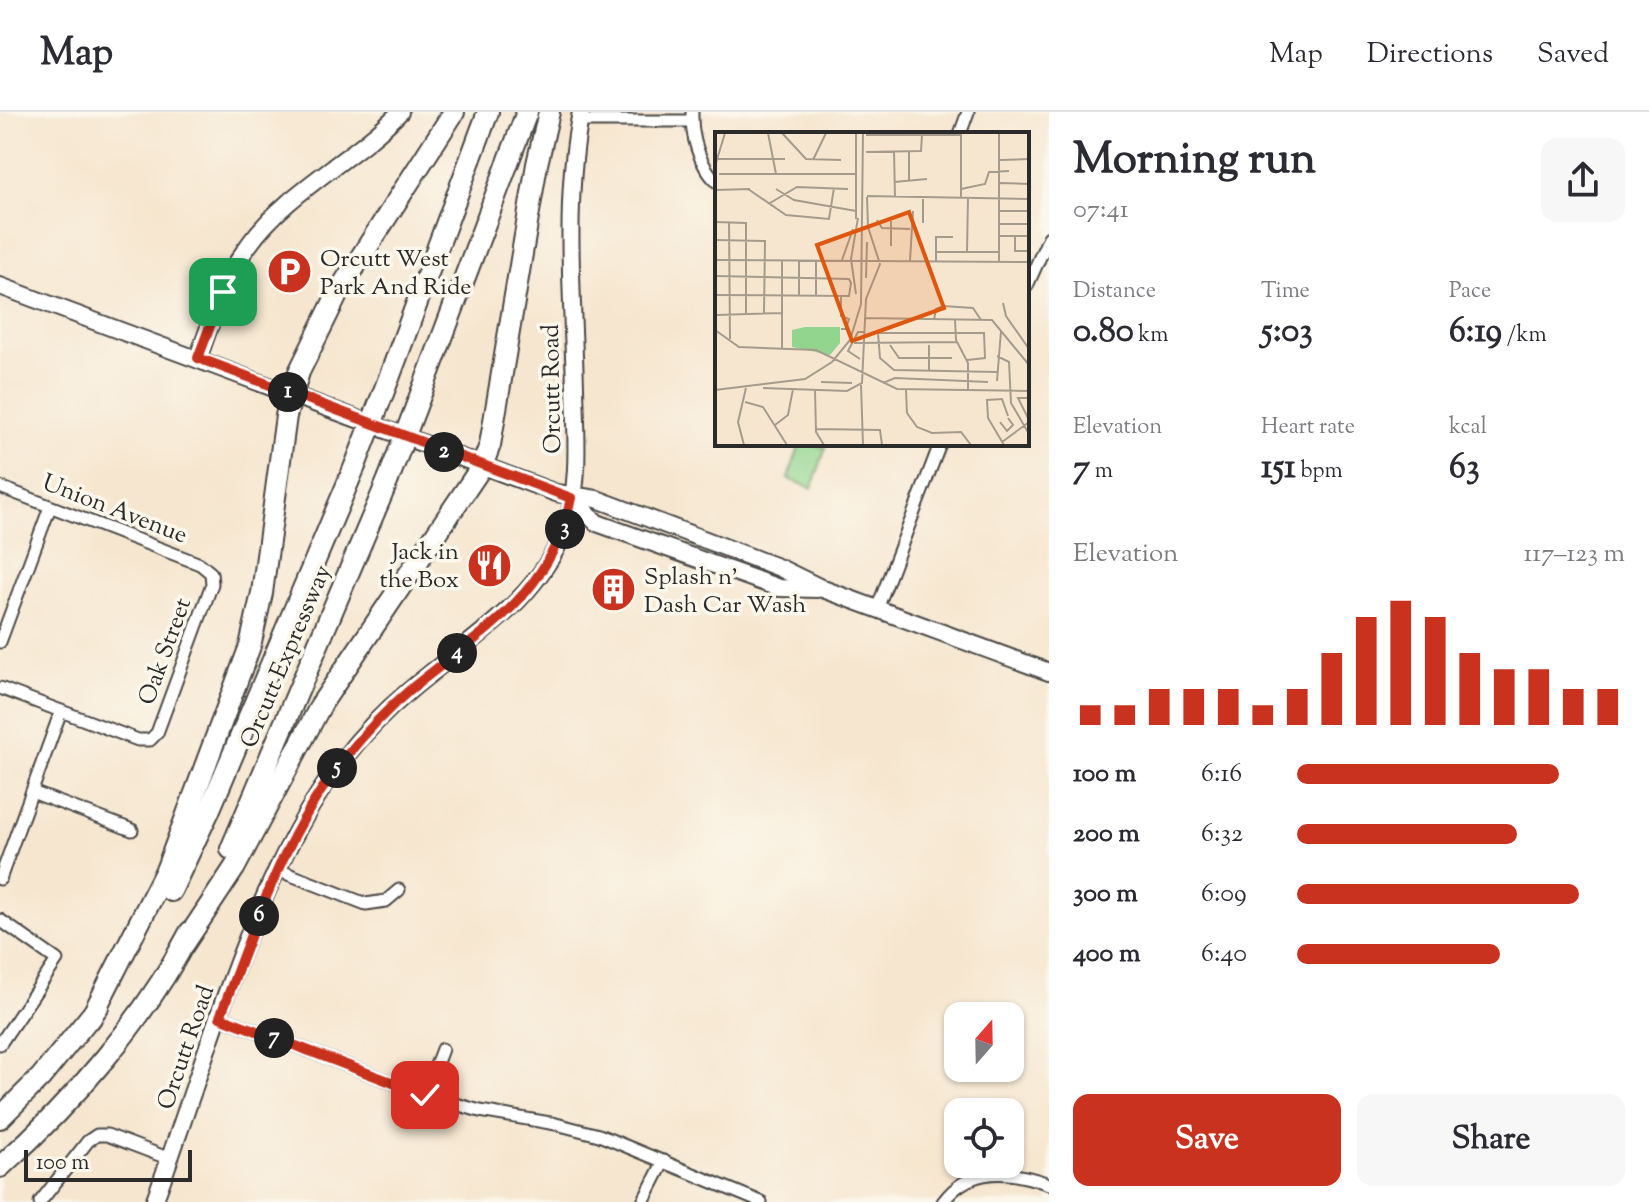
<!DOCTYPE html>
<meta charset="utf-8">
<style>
body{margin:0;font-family:"Sorts Mill Goudy",serif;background:#f7f7f7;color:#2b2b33;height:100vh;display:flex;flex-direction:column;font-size:30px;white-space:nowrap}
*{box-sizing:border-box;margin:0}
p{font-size:26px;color:#7c7c81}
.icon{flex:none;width:44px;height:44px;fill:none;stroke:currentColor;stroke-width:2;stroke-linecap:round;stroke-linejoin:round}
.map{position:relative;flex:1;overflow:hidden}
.panel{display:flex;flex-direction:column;background:#fff;width:600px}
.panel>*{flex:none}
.needle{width:52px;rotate:20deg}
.tools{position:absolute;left:944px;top:890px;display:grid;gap:16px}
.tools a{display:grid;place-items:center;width:80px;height:80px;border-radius:16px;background:#fff;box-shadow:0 2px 6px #0004;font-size:40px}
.scale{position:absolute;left:24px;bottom:20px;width:168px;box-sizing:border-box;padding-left:8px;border:4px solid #2b2b2b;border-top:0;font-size:22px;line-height:28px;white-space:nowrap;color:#2b2b2b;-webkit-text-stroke:6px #fbf7ec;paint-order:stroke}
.pin{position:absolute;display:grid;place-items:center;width:68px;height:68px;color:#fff;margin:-34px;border-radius:16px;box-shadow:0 4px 12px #0006}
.km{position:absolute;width:40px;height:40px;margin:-20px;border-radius:50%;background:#222;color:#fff;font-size:22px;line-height:40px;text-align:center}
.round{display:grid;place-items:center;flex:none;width:84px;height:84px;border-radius:16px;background:#f7f7f7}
.overview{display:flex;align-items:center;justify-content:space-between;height:136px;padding:0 24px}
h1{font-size:44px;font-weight:800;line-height:60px}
.figures{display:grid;grid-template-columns:repeat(3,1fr);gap:12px;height:136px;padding:8px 24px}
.figures div{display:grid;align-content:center}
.figures b{font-size:34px;font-weight:800}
.figures small{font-size:22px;font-weight:400}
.figures p{font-size:22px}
.chart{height:224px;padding:16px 24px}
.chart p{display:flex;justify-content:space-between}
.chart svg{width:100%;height:144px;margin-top:8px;stroke:#c8321e;stroke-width:6}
.button{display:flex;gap:16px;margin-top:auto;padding:16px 24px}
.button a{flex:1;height:92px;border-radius:16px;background:#c8321e;color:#fff;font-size:32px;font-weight:800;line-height:92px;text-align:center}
.button a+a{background:#f7f7f7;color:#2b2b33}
ul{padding:0 24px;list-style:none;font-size:26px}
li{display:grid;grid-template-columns:128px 96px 1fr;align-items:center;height:60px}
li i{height:20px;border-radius:10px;background:#c8321e}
header{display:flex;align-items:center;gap:48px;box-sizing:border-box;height:112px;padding:0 40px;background:#fff;border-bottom:2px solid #e1e1e2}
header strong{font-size:38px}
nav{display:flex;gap:44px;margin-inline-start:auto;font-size:28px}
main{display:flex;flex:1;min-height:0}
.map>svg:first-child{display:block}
.green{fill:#92d58e;stroke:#5e805c;stroke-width:2}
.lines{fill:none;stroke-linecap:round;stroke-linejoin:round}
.street-casing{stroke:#494744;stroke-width:15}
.secondary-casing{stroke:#494744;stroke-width:20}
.highway-casing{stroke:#494744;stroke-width:24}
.street{stroke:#fff;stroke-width:11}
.secondary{stroke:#fff;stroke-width:16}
.highway{stroke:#fff;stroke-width:20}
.highway-bridge-casing{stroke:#494744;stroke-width:24;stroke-linecap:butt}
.highway-bridge{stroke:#fff;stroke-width:20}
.route-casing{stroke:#fff;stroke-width:16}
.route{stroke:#c8321e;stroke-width:10}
.labels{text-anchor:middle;stroke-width:7;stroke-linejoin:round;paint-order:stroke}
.poi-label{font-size:24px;fill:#2b2b2b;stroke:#fbf7ec;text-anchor:start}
.street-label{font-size:24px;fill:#2b2b2b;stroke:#fbf7ec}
.inset-road{fill:none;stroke:#a59b8d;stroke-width:2}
.view{fill:#df570e;fill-opacity:0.15;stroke:#df570e;stroke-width:4}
.inset-edge{fill:none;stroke:#2b2b2b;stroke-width:4}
</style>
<header>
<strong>Map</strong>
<nav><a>Map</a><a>Directions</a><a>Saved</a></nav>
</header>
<main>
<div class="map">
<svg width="1049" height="1090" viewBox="0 0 1049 1090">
<rect width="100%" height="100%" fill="#fbf7ec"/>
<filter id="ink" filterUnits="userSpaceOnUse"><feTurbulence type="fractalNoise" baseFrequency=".0125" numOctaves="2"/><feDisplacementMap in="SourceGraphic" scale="16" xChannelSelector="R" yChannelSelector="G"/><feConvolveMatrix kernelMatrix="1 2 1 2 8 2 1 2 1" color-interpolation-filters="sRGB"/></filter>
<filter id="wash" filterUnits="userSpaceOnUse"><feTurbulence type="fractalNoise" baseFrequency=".006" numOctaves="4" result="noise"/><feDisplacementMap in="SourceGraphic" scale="32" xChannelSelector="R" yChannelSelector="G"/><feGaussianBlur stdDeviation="1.8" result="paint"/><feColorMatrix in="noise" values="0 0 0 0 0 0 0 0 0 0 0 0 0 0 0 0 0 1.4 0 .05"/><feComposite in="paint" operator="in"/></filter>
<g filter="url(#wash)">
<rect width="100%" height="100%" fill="#f6e6cf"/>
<polygon class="green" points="800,332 826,335 812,376 788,367"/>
</g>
<g filter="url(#ink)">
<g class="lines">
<defs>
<g id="street">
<path d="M692 0C691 24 699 53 717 70"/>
<polyline points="579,9 692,9"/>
<polyline points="960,22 968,0"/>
<polyline points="1027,174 1049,125"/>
<polyline points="0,375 200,452 211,461 212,472 157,621 150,628 138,628 0,576"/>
<polyline points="877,497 940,332"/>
<polyline points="0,530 50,395"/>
<polyline points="32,680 132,718"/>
<polyline points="278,758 366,792 386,789 399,778"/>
<polyline points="0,767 61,599"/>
<polyline points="0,808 57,848 0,932"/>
<polyline points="220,905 425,983 480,999 556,1012 599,1023 761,1090"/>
<polyline points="425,983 442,937"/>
<polyline points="40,1090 88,1029 97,1023 107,1023 170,1047"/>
<polyline points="643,1090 664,1049"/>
<path d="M943 1090C970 1053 1010 1058 1049 1072"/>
</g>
<g id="secondary">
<polyline points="0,174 556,381 597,387 780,456 823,477 1049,560"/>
<path d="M198 246C212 209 224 166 248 134 287 79 353 48 400 0"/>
<polyline points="571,386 597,411 779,476 817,477"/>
<path d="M154 1090C207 950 251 768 341 650 361 624 384 600 409 579 467 529 536 492 565 417 581 373 576 322 575 276 573 186 563 90 581 0"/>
</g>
<g id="highway">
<polyline points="389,266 488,0"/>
<polyline points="422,279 527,0"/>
<polyline points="231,737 388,368"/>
<polyline points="171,779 209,699 355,354"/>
<polyline points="184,832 235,755 322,591 482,354 490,333 537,52 549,0"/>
<polyline points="91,906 167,756 250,534 262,481 286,304 299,260 339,179 454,0"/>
<polyline points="0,1006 41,965 98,895"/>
<path d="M0 1055C73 990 145 907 190 820"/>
</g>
</defs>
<use href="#street" class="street-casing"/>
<use href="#secondary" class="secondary-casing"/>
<use href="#highway" class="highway-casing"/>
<use href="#street" class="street"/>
<use href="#secondary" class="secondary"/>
<use href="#highway" class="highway"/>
<defs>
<g id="highway-bridge">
<polyline points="355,354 389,266"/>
<polyline points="388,368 422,279"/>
</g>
</defs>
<use href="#highway-bridge" class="highway-bridge-casing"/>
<use href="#highway-bridge" class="highway-bridge"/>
</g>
</g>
<g class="lines" filter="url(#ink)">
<defs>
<path id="route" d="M223 180 198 246 571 386C551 484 482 519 411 577 386 598 364 622 344 647 283 723 254 816 220 905L425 983"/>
</defs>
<use href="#route" class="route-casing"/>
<use href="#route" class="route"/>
</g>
<defs>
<symbol id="parking-disc" viewBox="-11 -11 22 22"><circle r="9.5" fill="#c8321e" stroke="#fbf7ec"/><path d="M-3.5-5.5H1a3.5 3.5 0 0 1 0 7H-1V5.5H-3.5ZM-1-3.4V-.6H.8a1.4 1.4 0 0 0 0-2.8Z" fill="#fff"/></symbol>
<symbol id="restaurant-disc" viewBox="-11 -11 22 22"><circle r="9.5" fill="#c8321e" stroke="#fbf7ec"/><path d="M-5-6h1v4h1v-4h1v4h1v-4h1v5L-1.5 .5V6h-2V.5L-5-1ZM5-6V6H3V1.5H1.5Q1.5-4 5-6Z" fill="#fff"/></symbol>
<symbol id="building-disc" viewBox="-11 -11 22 22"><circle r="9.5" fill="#c8321e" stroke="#fbf7ec"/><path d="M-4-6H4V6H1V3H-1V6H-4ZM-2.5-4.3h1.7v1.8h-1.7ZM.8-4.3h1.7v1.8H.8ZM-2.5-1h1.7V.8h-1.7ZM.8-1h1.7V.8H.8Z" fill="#fff"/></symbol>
</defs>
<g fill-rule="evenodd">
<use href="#parking-disc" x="264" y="134" width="51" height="51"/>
<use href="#restaurant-disc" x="464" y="428" width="51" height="51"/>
<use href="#building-disc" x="588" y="452" width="51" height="51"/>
</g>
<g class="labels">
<g class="poi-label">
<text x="320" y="154">Orcutt West<tspan x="320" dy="28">Park And Ride</tspan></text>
<text x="459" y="447" text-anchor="end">Jack in<tspan x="459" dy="28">the Box</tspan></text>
<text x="644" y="472">Splash n’<tspan x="644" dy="28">Dash Car Wash</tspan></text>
</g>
<g class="street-label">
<text transform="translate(551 277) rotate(-91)" y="8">Orcutt Road</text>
<text transform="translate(115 396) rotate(21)" y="8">Union Avenue</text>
<text transform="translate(164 539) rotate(-70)" y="8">Oak Street</text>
<text transform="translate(285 544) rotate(-67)" y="8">Orcutt Expressway</text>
<text transform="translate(185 935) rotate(-71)" y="8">Orcutt Road</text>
</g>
</g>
<g transform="translate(715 20)">
<rect width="314" height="314" fill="#f6e6cf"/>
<path d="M90 195H125V211L115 223 77 215V198Z" fill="#92d58e"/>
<path class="inset-road" d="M53 1 61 42M67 1 91 27 126 28M151 3H246M179 19 180 65M151 20 206 19 207 3M3 27H70M98 28 111 1M285 28 314 27M0 34 10 1M4 42H142M194 48V19M179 50 212 47M285 51 314 52M33 57 71 83 114 87 119 56M61 57 79 68 141 79M246 57 270 52 274 40 294 39M0 58 35 57M152 64 314 67M208 65V91M246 65V2M55 71 82 55 133 57M284 79H314M141 87V1M162 88 167 96 195 97M176 89V114M0 90 31 91V181M14 90 15 207M284 92H314M284 104H314M300 104V119H314M0 108 50 109 49 181M221 120H284M252 120 253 65M0 128 314 130M127 128 138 97M195 129 198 79M221 129V105H238M284 129V1M0 144 134 147 136 151 134 164 0 163M151 146 152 110M141 162 136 127 143 86M84 163V128M101 164V129M288 171 291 184 314 217M2 183 67 181M150 186 277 188 314 233M219 188 221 177 228 174 258 176 266 188M240 188 241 208 253 231V259M126 197H131L134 187 126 184V164M0 198 24 215 101 218 182 257 314 259M139 211 242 210M175 213 184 226H237M67 217V128M282 224 294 230 296 271 314 302M145 227 133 219 143 200H150M252 228 270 226 269 201H163L165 226 179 238 282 240M214 239V213M282 249 286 199M106 250 137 251M168 251 180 246 273 250M146 253 148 313M48 256 132 259 147 251 151 167 165 132 153 95 152 65M0 258 90 247 117 230 135 208 146 172 148 1M100 258 101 300 109 313M191 258 192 281 202 295 217 301 246 300 256 313M314 266H303L314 288M30 270 48 275 72 313M285 290 292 299 298 293 293 286M60 293 73 283 78 257M101 297 165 298 167 313M287 310 314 290M29 313 23 290 31 256M289 313 273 286 272 268 287 267 293 284"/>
<path class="view" d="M194 80 229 176 137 209 102 113Z"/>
<rect width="314" height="314" class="inset-edge"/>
</g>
</svg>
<div class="tools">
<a><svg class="needle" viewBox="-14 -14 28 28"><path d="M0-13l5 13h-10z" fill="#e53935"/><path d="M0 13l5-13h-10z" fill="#7c7c81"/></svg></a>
<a><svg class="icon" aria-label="locate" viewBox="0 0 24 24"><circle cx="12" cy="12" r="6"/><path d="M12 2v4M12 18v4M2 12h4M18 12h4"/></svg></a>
</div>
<div class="scale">100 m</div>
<div class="pin" style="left:223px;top:180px;background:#1e9e55"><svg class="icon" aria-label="arrive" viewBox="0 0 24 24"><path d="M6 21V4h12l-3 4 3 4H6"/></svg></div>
<div class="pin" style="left:425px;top:983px;background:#d93025"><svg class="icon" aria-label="check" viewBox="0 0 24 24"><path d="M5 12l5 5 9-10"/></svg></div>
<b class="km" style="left:288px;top:280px">1</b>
<b class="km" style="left:444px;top:340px">2</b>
<b class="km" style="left:565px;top:417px">3</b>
<b class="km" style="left:457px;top:541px">4</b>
<b class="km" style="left:337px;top:656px">5</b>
<b class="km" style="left:259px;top:804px">6</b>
<b class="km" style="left:274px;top:926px">7</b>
</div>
<section class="panel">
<div class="overview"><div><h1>Morning run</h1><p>07:41</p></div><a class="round"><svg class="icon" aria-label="share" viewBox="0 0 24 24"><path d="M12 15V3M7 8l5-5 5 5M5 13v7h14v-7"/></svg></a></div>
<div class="figures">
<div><p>Distance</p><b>0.80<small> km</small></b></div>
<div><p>Time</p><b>5:03</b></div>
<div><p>Pace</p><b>6:19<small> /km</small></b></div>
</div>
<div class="figures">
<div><p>Elevation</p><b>7<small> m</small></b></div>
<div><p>Heart rate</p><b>151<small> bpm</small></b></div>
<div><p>kcal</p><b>63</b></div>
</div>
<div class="chart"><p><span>Elevation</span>117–123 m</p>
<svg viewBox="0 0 160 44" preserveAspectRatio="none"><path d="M5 44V38M15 44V38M25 44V33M35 44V33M45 44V33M55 44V38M65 44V33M75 44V22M85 44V11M95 44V6M105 44V11M115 44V22M125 44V27M135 44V27M145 44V33M155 44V33"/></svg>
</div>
<ul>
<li><b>100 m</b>6:16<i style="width:80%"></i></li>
<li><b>200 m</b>6:32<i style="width:67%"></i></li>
<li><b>300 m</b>6:09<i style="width:86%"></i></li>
<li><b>400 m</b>6:40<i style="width:62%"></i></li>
</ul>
<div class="button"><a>Save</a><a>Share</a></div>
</section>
</main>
